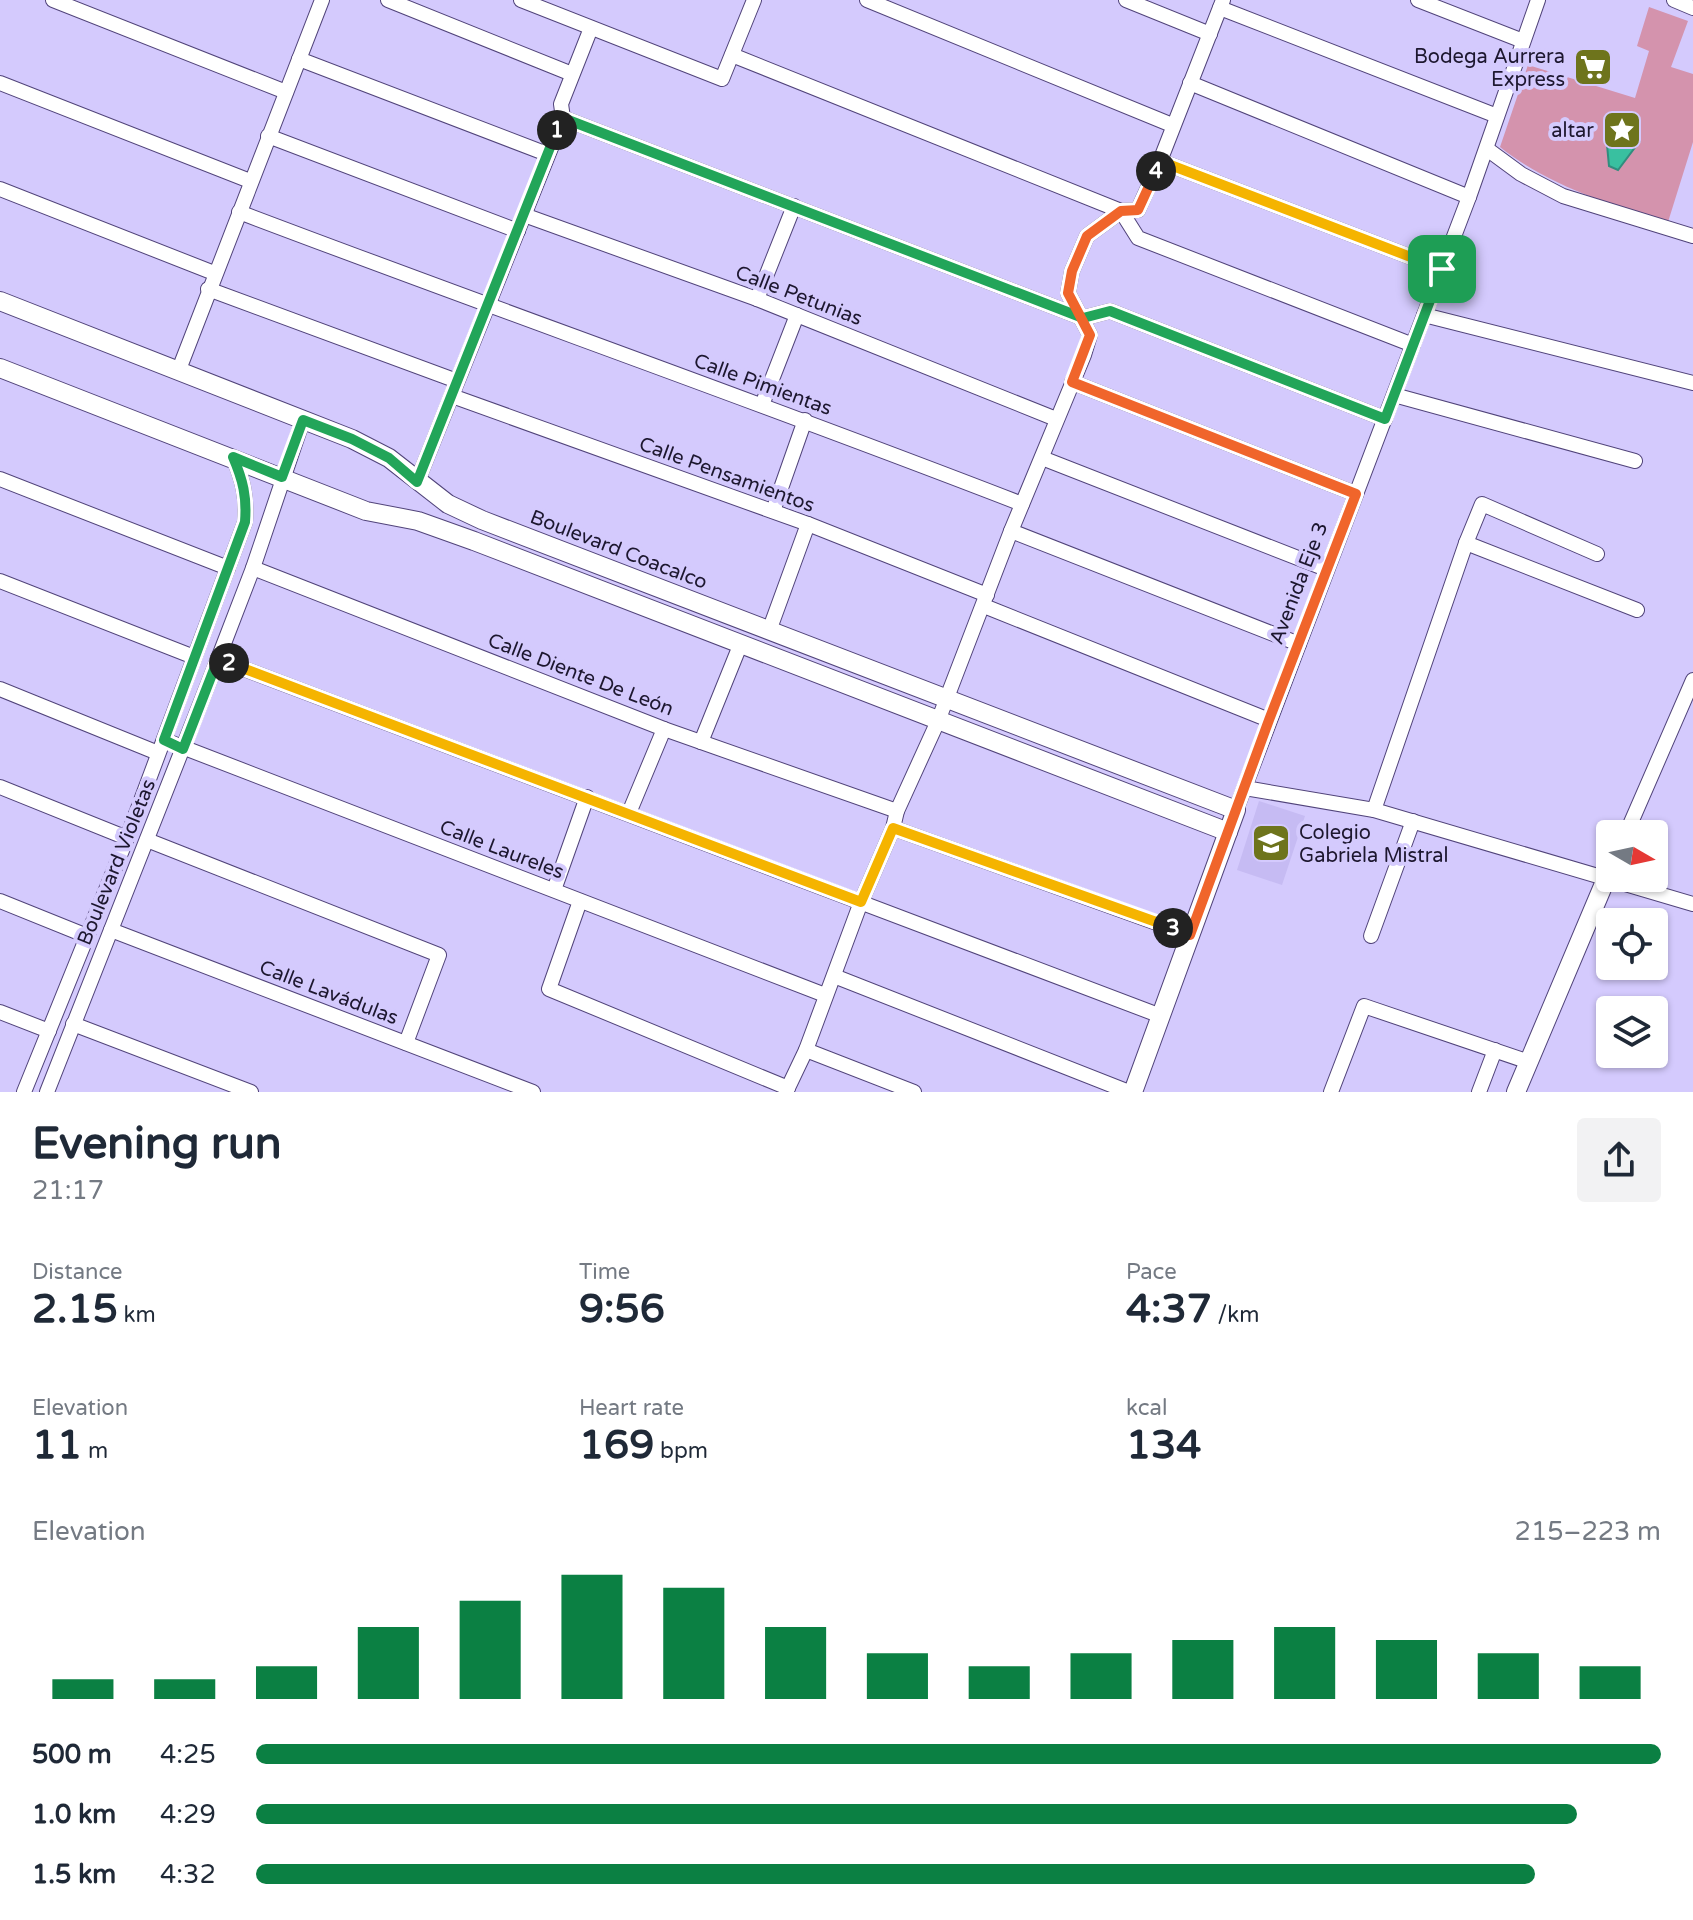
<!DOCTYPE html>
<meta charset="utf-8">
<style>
body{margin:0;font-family:"Varela Round",sans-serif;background:#f2f2f3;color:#1f2937;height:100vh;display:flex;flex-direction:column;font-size:30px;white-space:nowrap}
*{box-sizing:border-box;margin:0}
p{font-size:26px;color:#747a83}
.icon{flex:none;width:44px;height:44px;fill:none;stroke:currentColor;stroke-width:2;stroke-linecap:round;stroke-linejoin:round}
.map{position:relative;height:1092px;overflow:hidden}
.panel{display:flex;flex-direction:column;background:#fff;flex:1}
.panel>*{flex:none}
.needle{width:52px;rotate:99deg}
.controls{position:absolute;left:1596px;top:820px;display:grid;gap:16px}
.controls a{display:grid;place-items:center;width:72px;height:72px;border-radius:8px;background:#fff;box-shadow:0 2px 6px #0004;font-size:40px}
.pin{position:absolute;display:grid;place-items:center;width:68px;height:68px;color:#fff;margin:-34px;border-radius:16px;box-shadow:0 4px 12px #0006}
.km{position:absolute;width:40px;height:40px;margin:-20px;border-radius:50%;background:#222;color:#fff;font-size:22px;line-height:40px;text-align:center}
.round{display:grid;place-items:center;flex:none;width:84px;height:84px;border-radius:8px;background:#f2f2f3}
.head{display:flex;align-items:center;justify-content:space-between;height:136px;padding:0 32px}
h1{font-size:44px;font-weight:700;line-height:60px}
.figures{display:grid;grid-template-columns:repeat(3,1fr);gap:12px;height:136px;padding:8px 32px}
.figures div{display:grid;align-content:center}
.figures b{font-size:40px;font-weight:700}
.figures small{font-size:22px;font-weight:400}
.figures p{font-size:22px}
.chart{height:224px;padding:16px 32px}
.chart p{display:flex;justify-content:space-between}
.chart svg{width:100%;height:144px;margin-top:8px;stroke:#0b8043;stroke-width:6}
ul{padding:0 32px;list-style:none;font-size:26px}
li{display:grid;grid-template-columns:128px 96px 1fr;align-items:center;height:60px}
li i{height:20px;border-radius:10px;background:#0b8043}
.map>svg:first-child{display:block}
.built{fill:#c6bbf3}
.green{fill:#d493ad}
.water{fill:#39c0a0;stroke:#318d7e;stroke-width:2}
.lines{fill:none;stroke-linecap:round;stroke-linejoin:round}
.minor-casing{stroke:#51447a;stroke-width:16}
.major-casing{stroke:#51447a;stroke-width:20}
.minor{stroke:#fff;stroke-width:14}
.major{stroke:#fff;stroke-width:18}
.split-1-casing{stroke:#fff;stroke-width:16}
.split-2-casing{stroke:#fff;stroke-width:16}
.split-3-casing{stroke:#fff;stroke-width:16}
.split-4-casing{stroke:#fff;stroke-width:16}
.split-5-casing{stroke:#fff;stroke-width:16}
.split-1{stroke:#22a559;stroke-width:10}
.split-2{stroke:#22a559;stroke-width:10}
.split-3{stroke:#f5b400;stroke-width:10}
.split-4{stroke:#f0652b;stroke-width:10}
.split-5{stroke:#f5b400;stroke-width:10}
.labels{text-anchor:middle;stroke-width:8;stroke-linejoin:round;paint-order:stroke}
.poi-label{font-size:20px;fill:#1d172f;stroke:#d4cafd;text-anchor:end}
.street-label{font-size:20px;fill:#1d172f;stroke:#d4cafd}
</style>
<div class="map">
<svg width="1693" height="1092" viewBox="0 0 1693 1092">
<rect width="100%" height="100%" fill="#d4cafd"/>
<polygon class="built" points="1259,801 1305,816 1282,885 1237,870"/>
<path class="green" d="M1649 7 1688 21 1671 67 1693 74V142L1668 222C1609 204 1549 186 1500 147L1528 65 1635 98 1649 51 1637 46Z"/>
<polygon class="water" points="1606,134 1639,142 1618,170 1609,166"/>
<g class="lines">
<defs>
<g id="minor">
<polyline points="53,0 286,92"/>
<polyline points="388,0 572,74"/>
<polyline points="521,0 722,79 754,0"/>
<polyline points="867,0 1172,125"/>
<polyline points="1126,0 1210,34"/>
<polyline points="1418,0 1523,41"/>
<polyline points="1674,0 1693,8"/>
<polyline points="1220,8 1497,116"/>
<polyline points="732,55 1121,211"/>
<polyline points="299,59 547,154"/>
<polyline points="0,83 250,181"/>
<polyline points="1190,83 1469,197"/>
<polyline points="563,118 1083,318"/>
<polyline points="268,136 518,231"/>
<polyline points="1487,149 1521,174 1563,196 1693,236"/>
<polyline points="1160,161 1442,269"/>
<polyline points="0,189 214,273"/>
<polyline points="1121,211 1138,238 1413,345"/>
<path d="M239 212C500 311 762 403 1022 504"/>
<polyline points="524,215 757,299 1056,419"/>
<polyline points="208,289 457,381"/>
<polyline points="757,299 794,206"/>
<polyline points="1424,315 1693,383"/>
<polyline points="1083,318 1110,311 1385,419"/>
<polyline points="178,372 322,0"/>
<polyline points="1072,382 1356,494"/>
<polyline points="1394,395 1635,461"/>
<polyline points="452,396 808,524 987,595"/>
<polyline points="762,405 797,315"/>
<polyline points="1042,458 1326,569"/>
<polyline points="0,479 228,568"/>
<polyline points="417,482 563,118 561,104 591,28"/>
<polyline points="773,511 805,420"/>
<polyline points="1011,531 1299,644"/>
<polyline points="1466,543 1637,610"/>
<polyline points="253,568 664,729 897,811"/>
<polyline points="0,581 194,657"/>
<polyline points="984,606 1269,720"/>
<polyline points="769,631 808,524"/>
<polyline points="218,659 1161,1016"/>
<polyline points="0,689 158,753"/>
<polyline points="164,740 825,995"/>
<polyline points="701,742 741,643"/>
<polyline points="0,787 127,838"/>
<polyline points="1245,788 1374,810 1693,904"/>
<polyline points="1236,810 1469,197 1538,0"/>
<polyline points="1374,810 1466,543 1482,504 1597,554"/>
<polyline points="629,813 664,729"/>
<polyline points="893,828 1190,935"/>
<polyline points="1626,834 1693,680"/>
<polyline points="147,840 439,955 406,1043"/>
<polyline points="554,890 587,797"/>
<polyline points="0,901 87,936"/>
<polyline points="580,901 549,989 788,1088"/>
<polyline points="111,930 533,1092"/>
<polyline points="1371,936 1413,821"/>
<polyline points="834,976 1129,1092"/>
<polyline points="0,1012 49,1031"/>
<polyline points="73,1024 251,1092"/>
<polyline points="806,1050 914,1092"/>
<path d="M24 1092 127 838 245 522C247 497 243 480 233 457"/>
<polyline points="47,1092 218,659 253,568 303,420"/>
<polyline points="786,1092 806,1050 861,902 893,828 897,811 938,721 1011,531 1084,355 1090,335 1068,293 1072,271 1087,236 1121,211 1138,210 1160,161 1223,0"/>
<polyline points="1331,1092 1364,1006 1529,1062"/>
<polyline points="1479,1092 1495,1050"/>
</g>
<g id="major">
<polyline points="0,301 352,439 389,458 448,504 482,520 1236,810 1133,1092"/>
<polyline points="0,368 366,511 418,521 474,541 1228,832"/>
<polyline points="1516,1092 1606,879"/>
</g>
</defs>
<use href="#minor" class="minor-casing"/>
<use href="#major" class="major-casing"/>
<use href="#minor" class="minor"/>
<use href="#major" class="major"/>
</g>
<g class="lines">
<defs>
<polyline id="split-1" points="557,130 563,118 1083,318 1110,311 1385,419 1442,269"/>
<path id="split-2" d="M229 663 218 659 183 749 164 740 245 522C247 497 243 480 233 457L282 477 303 420 352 439 389 458 417 482 557 130"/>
<polyline id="split-3" points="229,663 861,902 893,828 1173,928"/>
<polyline id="split-4" points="1156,171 1138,210 1121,211 1087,236 1072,271 1068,293 1090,335 1072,382 1356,494 1269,720 1190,935 1173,928"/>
<polyline id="split-5" points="1156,171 1160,161 1442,269"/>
</defs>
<use href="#split-1" class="split-1-casing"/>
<use href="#split-2" class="split-2-casing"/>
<use href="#split-3" class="split-3-casing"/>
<use href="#split-4" class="split-4-casing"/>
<use href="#split-5" class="split-5-casing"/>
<use href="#split-1" class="split-1"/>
<use href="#split-2" class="split-2"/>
<use href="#split-3" class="split-3"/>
<use href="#split-4" class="split-4"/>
<use href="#split-5" class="split-5"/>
</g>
<defs>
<symbol id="supermarket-square" viewBox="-11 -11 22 22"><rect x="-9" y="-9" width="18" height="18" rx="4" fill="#6e741c" stroke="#d4cafd"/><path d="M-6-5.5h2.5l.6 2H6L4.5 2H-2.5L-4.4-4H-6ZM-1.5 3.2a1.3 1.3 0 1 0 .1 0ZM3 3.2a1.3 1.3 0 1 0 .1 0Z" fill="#fff"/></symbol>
<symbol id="sight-square" viewBox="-11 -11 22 22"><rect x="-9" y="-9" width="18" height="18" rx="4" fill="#6e741c" stroke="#d4cafd"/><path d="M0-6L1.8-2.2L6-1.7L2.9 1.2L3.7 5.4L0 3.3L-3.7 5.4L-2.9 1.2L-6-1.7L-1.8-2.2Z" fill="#fff"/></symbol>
<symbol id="school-square" viewBox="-11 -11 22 22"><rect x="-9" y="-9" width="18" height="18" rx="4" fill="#6e741c" stroke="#d4cafd"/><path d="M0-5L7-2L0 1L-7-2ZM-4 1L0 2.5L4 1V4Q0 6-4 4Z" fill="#fff"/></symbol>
</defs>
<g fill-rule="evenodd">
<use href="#supermarket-square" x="1571" y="45" width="44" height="44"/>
<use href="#sight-square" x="1600" y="108" width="44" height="44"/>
<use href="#school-square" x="1249" y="821" width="44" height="44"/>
</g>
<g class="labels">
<g class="poi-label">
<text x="1565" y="63">Bodega Aurrera<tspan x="1565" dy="23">Express</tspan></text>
<text x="1594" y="137">altar</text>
<text x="1299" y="839" text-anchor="start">Colegio<tspan x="1299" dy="23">Gabriela Mistral</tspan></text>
</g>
<g class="street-label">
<text transform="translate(799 295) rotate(21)" y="7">Calle Petunias</text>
<text transform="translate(763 384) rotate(20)" y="7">Calle Pimientas</text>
<text transform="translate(727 474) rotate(20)" y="7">Calle Pensamientos</text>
<text transform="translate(619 549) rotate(21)" y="7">Boulevard Coacalco</text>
<text transform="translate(1298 583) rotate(-69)" y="7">Avenida Eje 3</text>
<text transform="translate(581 674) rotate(21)" y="7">Calle Diente De León</text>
<text transform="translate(502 849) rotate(21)" y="7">Calle Laureles</text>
<text transform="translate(116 862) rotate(-68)" y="7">Boulevard Violetas</text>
<text transform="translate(329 992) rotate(21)" y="7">Calle Lavádulas</text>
</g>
</g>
</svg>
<div class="controls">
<a><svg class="needle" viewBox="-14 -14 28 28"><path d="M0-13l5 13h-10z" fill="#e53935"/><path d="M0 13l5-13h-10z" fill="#747a83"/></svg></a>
<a><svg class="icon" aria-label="locate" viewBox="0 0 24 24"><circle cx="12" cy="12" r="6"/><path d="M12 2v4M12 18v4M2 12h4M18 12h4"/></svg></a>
<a><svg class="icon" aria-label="layers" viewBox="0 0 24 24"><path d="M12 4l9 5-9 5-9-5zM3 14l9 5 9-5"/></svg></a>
</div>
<div class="pin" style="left:1442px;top:269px;background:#1e9e55"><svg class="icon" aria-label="arrive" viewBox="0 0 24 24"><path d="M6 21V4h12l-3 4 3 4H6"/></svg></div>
<b class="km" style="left:557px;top:130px">1</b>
<b class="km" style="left:229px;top:663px">2</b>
<b class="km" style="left:1173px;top:928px">3</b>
<b class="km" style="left:1156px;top:171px">4</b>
</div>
<section class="panel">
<div class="head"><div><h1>Evening run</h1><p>21:17</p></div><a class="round"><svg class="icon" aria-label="share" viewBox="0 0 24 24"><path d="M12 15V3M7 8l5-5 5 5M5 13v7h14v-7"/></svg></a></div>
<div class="figures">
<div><p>Distance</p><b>2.15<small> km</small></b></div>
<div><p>Time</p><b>9:56</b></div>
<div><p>Pace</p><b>4:37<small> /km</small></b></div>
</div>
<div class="figures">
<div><p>Elevation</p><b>11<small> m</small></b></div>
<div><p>Heart rate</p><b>169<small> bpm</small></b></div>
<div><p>kcal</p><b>134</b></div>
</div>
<div class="chart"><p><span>Elevation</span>215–223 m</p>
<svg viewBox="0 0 160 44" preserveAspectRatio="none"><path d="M5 44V38M15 44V38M25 44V34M35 44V22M45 44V14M55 44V6M65 44V10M75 44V22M85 44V30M95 44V34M105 44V30M115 44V26M125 44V22M135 44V26M145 44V30M155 44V34"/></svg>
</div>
<ul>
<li><b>500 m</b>4:25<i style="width:100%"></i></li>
<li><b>1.0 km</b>4:29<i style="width:94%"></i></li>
<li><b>1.5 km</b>4:32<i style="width:91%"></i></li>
</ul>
</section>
